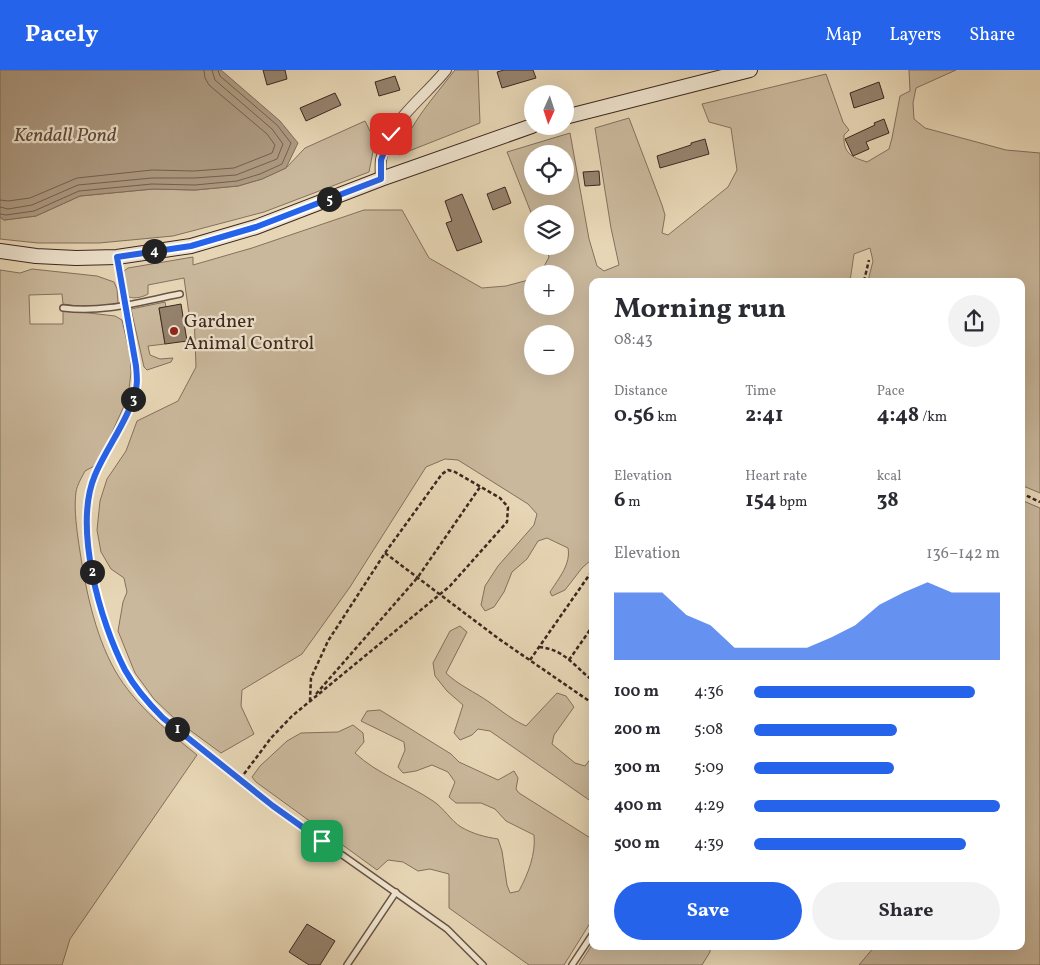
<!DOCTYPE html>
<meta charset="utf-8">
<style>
body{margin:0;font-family:Vollkorn,serif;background:#f2f2f3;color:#2b2b33;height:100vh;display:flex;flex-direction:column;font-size:19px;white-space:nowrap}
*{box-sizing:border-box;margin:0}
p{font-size:16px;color:#7c7c81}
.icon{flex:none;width:28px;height:28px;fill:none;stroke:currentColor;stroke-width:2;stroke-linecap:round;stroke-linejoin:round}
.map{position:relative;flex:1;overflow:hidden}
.drawer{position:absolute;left:589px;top:208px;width:436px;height:672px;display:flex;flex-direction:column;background:#fff;border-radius:10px;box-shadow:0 5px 20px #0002}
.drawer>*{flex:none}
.needle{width:32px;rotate:183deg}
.tools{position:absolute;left:524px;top:15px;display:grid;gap:10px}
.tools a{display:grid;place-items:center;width:50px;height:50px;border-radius:50%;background:#fff;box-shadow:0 5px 20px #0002;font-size:25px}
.pin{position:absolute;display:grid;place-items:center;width:42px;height:42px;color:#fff;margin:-21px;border-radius:10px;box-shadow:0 2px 8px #0006}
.km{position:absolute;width:25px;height:25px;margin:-12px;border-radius:50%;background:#222;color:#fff;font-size:14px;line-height:25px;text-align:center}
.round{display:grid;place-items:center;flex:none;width:52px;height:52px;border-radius:26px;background:#f2f2f3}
.overview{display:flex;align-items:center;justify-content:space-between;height:85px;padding:0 25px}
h1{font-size:28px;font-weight:700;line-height:38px}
.figures{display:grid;grid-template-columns:repeat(3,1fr);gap:8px;height:85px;padding:5px 25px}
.figures div{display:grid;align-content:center}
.figures b{font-size:21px;font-weight:700}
.figures small{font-size:14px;font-weight:400}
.figures p{font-size:14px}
.chart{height:140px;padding:10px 25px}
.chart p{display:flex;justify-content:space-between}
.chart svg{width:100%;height:90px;margin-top:5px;fill:#2563eb;opacity:.7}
.button{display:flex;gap:10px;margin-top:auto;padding:10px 25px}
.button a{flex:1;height:58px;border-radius:30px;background:#2563eb;color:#fff;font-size:20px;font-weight:700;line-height:58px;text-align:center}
.button a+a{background:#f2f2f3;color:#2b2b33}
ul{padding:0 25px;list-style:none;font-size:16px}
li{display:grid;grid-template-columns:80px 60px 1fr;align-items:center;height:38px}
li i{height:12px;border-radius:6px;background:#2563eb}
header{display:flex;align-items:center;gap:30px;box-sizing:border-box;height:70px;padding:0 25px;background:#2563eb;color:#fff}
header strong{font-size:24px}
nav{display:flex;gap:28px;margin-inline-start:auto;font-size:18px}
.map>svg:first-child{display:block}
.green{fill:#cab89c;stroke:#84705e;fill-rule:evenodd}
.water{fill:#ad9a82;stroke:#806c5a}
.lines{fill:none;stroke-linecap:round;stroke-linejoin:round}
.shore{stroke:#756050;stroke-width:1}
.building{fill:#95826d;stroke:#3d271f}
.lane-casing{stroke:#685344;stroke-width:8}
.street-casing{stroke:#685344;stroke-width:12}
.secondary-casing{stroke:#3d271f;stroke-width:16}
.path{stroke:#3d271f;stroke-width:2.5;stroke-dasharray:4 2.5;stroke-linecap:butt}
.lane{stroke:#efe4cf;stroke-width:5}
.street{stroke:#efe4cf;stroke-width:10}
.secondary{stroke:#efe4cf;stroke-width:14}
.route-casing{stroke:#fff;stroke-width:10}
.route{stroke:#2563eb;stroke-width:6}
.poi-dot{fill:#8f2418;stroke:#efe4cf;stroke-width:2}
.labels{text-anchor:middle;stroke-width:4.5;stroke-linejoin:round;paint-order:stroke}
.poi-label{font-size:19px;fill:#3d271f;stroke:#efe4cf;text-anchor:start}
.water-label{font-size:20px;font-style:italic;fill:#5f4a3d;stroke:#efe4cf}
</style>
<header>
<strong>Pacely</strong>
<nav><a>Map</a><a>Layers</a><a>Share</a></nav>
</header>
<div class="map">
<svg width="1040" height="895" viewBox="0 0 1040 895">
<rect width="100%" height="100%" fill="#e7d6b5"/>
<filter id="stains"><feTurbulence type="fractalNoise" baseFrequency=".004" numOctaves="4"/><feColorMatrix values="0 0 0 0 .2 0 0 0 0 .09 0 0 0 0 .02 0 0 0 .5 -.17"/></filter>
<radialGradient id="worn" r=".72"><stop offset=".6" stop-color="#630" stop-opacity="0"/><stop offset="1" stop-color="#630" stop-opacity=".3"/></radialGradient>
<g class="green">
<path d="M455 0H478L480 53 399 85C410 53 434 27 455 0Z"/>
<path d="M909 0H956L916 18 913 33 914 49 925 58 1006 80 1040 83V423L1021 415V211H868L873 191 870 178 854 184 850 211H592V489L582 498 565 520 552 526 550 522C559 508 571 494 568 478L547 468 538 471 527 489 512 502 504 522 494 537 485 541 481 535 485 516 498 496 534 455 537 444 528 434 458 390 445 389 426 397 350 517 302 584 242 620 241 636 254 664 221 683 176 650 154 629 135 603 118 561 123 532 127 522 124 508 111 499 101 482 97 460 100 431 107 409 126 381 137 351 178 331 196 297 194 243 189 244 184 208 148 215V224C143 227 135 229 129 227 124 219 123 211 124 201L128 198 193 187V195L252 178 364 140H402L429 188 482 218 506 216 532 209V236H565V204H540L549 187 545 176H565V144H532V145L507 82 570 63 589 169 597 196 604 201 619 195 611 158 595 58 629 48 662 135 665 145 662 163 668 165 728 117 737 100 731 58 709 52 702 34 826 4 843 52 849 60 844 65C843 83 851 87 867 92L889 79 892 68 900 26 910 21ZM532 84H565V116H532ZM532 264H565V296H532Z"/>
<polygon points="365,51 375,71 369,102 264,142 173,166 99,173 38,173 0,169 0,147 4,150 36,146 80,126 153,119 195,120 238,116 262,109 286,98 305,78"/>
<path d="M32 199 97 206 114 212 117 219 118 233 115 236H77L63 234 62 224 29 225 30 254H63V240L115 246 122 250 130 285 131 302 128 327 98 394 85 401C82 407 77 415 76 422 74 436 76 453 78 468 84 510 92 555 111 593 130 631 165 659 197 685L70 869 62 895H0V200L20 203Z"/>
<polygon points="165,232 166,237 159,238 165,274 148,276 150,285 160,289 173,288 171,292 147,300 144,297 131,239"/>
<polygon points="1021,430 1040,438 1040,895 859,895 875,876 1021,876"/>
<path d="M460 556 467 562 446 603C458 615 475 622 489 632 502 641 512 650 526 656L557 623 566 626 574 637 554 665 552 674 575 693 585 696 592 687V732L490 661 478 659 472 665 460 670 454 663 463 635 447 621 435 606 433 593 450 561Z"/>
<path d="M380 640 451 684 459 692 498 710 514 701 518 708 516 719 519 723 592 769V850L564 895H529L449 838V804L430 799 418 801 403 792 388 790 377 800 256 712 252 707 260 696 287 671 301 663 338 662 353 655 363 663 364 672 355 683C377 704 408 714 433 731 444 738 451 751 461 757 473 764 485 767 498 769L502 781 507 815 510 823 519 821C528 804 536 784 534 765L506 751 495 739 481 733H456L449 727 455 712 448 702 432 695 416 701 403 703 398 697 405 680 404 672 361 651 367 641Z"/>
<polygon points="592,875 710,876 710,882 702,895 579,895"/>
</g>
<polygon class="water" points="0,0 221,0 280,51 298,73 286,98 262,109 238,116 195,120 153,119 80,126 36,146 4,150 0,147"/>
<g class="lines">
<g class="shore">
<polyline points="0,130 8,131 30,128 77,108 152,100 194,101 234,98 272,83 275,75 267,64 209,15 205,8 204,0"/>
<polyline points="0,137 8,139 32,135 78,115 152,108 195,108 236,105 277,89 283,74 272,59 215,10 212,0"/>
<polyline points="0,144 6,145 34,141 79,121 152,114 195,115 237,111 260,104 282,94 291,73 277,55 220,6 218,0"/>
</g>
</g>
<g class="building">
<polygon points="263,0 285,0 287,9 267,15"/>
<polygon points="504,0 533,0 536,8 502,18 497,2"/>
<polygon points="395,6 400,20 379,26 375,12"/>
<polygon points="879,12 884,28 854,38 850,23"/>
<polygon points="335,23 341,35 306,51 300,38"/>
<polygon points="884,49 889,63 866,72 869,79 853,86 845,69 875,55 874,53"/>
<polygon points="705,69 709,84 660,98 657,86 691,75 691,73"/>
<polygon points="599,101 600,115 585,116 583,102"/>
<polygon points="505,117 511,133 493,140 487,124"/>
<polygon points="462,124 482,172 457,181 446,153 452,151 445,131"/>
<polygon points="181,234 187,271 165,274 159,238"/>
<polygon points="307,854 335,871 320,895 309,895 289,882"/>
</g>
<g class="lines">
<defs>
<g id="lane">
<path d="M117 188 136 296C137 307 138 317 134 327 126 353 106 379 95 405 73 457 100 552 125 600 135 618 148 634 163 648L273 736 447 859 483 895"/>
<path d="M63 238C105 243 139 232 180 224"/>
<polyline points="347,895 396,822"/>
<polyline points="572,895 592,865"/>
</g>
<path id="street" d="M381 109C381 103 380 96 381 90 387 52 424 28 446 0"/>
<g id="secondary">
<polyline points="565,47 750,0"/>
<polyline points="0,181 36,186 76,188 117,187 191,176 256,157 381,109 532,56"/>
</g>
</defs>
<use href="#lane" class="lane-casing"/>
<use href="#street" class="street-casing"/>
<use href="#secondary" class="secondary-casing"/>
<g class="path">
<polyline points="864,211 869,190"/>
<polyline points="1021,423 1040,432"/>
<polyline points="385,483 499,569 592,633"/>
<path d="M539 577C564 579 574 596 592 610"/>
<polyline points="530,590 592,501"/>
<polyline points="569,590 592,557"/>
<polyline points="316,624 418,507 480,417"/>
<polyline points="244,704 271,668 292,646 450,516 507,452 508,437 500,428 455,402 448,400 442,404 385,483 328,571 311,608 310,630"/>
</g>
<use href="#lane" class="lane"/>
<use href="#street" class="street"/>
<use href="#secondary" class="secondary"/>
</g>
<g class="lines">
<defs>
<path id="route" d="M322 771 273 736 163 648C148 633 135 618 125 600 100 552 73 457 95 405 106 379 126 353 134 327 138 317 137 307 136 296L117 187 191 176 256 157 381 109V90L391 64"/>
</defs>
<use href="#route" class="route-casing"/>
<use href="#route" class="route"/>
</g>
<circle class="poi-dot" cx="174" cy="261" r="5"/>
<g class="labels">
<g class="poi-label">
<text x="184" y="257">Gardner<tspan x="184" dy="22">Animal Control</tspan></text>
</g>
<g class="water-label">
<text x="65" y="71">Kendall Pond</text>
</g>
</g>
<rect width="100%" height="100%" filter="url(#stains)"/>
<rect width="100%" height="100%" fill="url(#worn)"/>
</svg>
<div class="tools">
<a><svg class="needle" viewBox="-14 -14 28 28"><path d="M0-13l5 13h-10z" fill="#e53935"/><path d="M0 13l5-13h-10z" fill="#7c7c81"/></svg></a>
<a><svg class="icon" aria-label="locate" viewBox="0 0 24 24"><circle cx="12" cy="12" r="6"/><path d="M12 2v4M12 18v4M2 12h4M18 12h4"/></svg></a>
<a><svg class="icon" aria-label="layers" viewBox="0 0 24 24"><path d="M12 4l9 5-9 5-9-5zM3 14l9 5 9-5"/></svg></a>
<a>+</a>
<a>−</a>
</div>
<div class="pin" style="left:322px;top:771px;background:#1e9e55"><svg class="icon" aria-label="arrive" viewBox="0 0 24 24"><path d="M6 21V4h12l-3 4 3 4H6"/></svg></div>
<div class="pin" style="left:391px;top:64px;background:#d93025"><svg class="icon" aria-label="check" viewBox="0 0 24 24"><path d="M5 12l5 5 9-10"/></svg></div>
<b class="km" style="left:177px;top:659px">1</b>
<b class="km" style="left:92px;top:502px">2</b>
<b class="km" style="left:133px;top:329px">3</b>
<b class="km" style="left:154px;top:181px">4</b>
<b class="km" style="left:329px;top:129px">5</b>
<section class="drawer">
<div class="overview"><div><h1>Morning run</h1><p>08:43</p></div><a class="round"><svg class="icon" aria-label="share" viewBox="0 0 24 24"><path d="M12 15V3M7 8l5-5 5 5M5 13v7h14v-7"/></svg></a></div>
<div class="figures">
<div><p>Distance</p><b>0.56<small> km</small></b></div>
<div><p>Time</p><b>2:41</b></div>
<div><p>Pace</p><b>4:48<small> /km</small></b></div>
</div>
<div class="figures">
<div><p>Elevation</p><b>6<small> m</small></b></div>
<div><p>Heart rate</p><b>154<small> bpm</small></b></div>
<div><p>kcal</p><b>38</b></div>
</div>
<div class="chart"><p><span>Elevation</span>136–142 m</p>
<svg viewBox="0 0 160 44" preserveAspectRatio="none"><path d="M0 44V11L10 11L20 11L30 22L40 27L50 38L60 38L70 38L80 38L90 33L100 27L110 17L120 11L130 6L140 11L150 11L160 11V44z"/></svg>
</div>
<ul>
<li><b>100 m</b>4:36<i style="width:90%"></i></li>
<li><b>200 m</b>5:08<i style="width:58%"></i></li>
<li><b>300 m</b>5:09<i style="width:57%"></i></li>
<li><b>400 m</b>4:29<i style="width:100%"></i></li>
<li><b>500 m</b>4:39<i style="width:86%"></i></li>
</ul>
<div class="button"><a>Save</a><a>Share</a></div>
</section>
</div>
